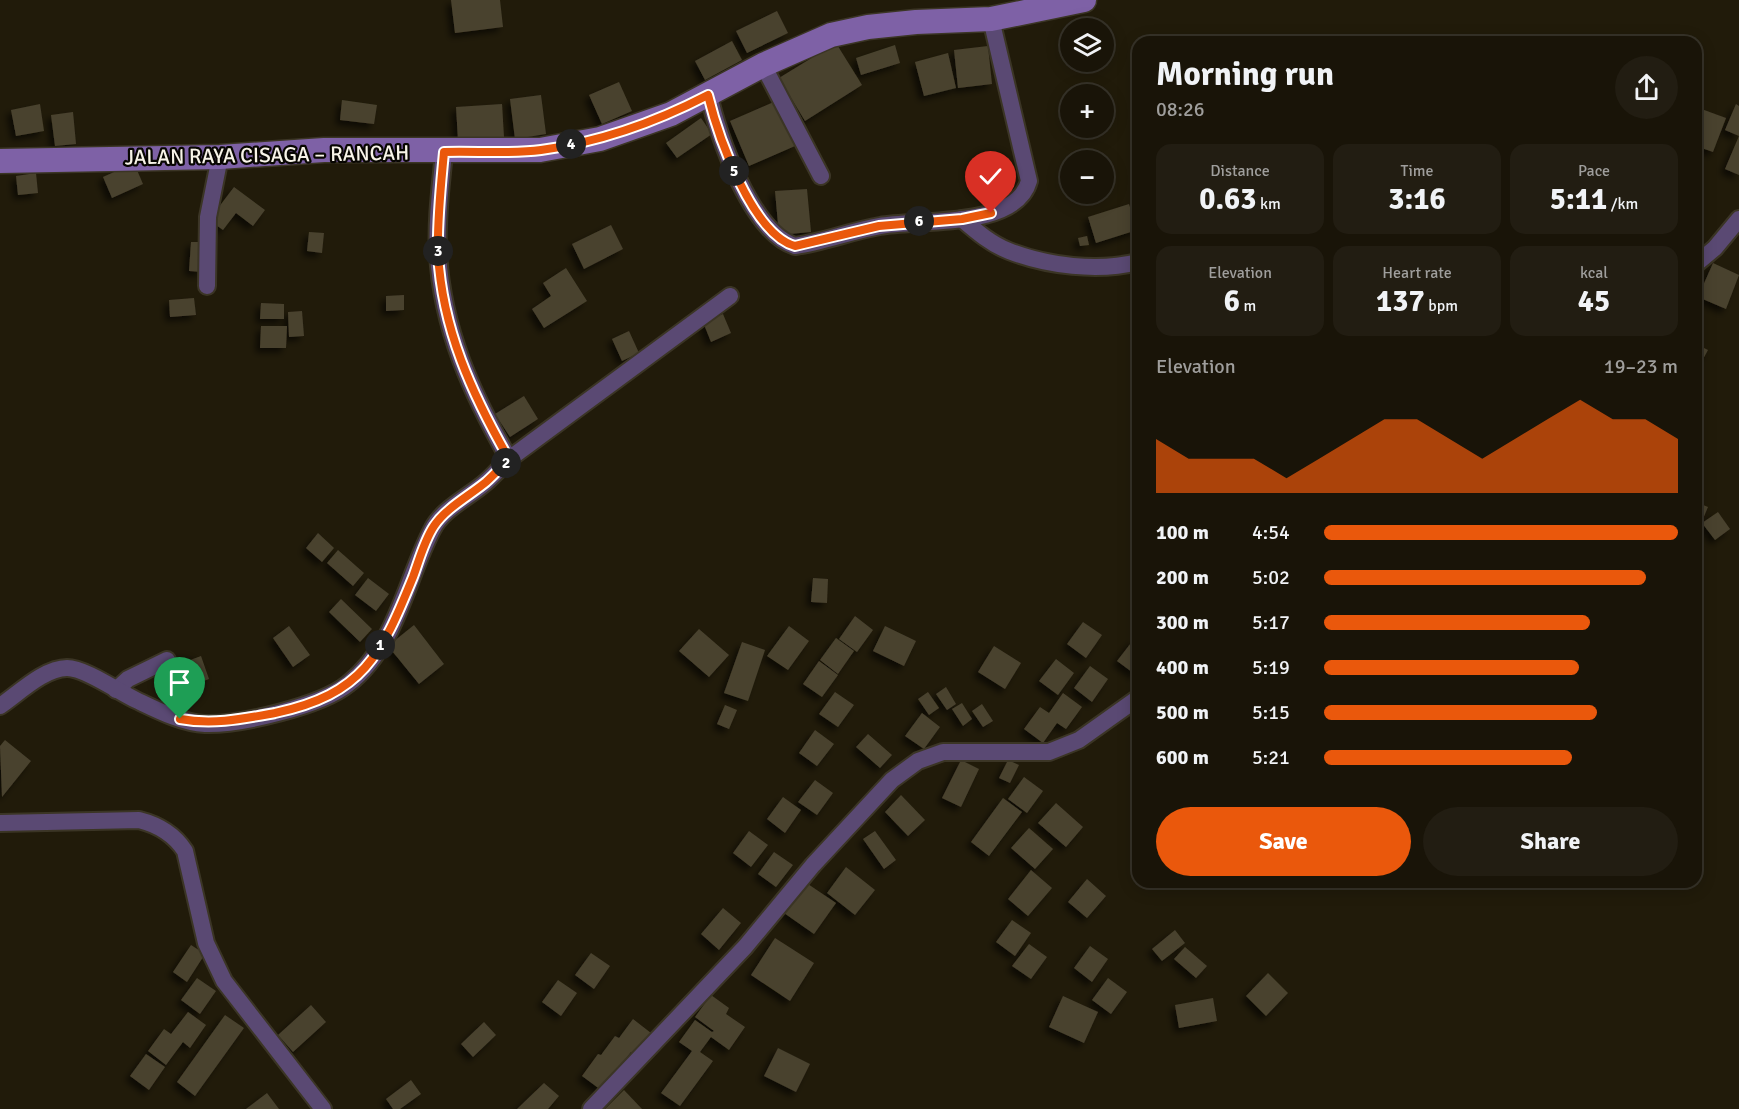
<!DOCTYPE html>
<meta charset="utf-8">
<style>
body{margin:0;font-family:Signika,sans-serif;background:#221d12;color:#f1f3f6;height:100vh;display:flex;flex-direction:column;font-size:22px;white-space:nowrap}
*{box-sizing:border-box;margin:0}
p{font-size:20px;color:#9f9e9c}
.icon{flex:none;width:33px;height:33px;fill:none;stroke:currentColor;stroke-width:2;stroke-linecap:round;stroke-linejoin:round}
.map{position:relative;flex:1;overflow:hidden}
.details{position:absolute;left:1132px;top:36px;width:570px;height:852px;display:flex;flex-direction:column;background:#191408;border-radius:18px;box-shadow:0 3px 15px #0003,0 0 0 2px #373329}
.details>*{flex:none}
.controls{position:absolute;left:1060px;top:18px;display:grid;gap:12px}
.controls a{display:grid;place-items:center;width:54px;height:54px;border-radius:50%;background:#191408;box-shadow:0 3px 15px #0003,0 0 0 2px #373329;font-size:30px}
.pin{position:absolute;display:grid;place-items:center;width:51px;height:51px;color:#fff;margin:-62px -26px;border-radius:50% 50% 50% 0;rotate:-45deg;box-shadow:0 0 6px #0007}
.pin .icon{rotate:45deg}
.km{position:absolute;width:30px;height:30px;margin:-15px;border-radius:50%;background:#222;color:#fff;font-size:16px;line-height:30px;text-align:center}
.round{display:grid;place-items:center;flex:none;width:63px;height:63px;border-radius:32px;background:#221d12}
.summary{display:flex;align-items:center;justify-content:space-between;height:102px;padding:0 24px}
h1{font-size:33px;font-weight:800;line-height:45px}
.figures{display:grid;grid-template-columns:repeat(3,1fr);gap:9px;height:102px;padding:6px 24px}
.figures div{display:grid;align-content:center;border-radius:15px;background:#221d12;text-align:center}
.figures b{font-size:30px;font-weight:800}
.figures small{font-size:16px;font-weight:400}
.figures p{font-size:16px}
.chart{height:168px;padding:12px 24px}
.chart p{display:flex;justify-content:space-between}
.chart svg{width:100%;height:108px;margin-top:6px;fill:#ea580c;opacity:.7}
.action{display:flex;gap:12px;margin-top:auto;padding:12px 24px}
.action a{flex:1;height:69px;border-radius:36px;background:#ea580c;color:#fff;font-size:24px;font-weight:800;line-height:69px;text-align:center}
.action a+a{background:#221d12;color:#f1f3f6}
ul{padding:0 24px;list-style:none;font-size:20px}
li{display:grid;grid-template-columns:96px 72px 1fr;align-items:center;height:45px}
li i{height:15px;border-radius:8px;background:#ea580c}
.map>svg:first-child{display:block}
.building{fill:#49422f;filter:url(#shadow)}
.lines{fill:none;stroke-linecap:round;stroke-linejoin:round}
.street-casing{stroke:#3b3525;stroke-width:20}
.secondary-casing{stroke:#3b3525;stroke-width:27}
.street{stroke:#5a4973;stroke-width:16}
.secondary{stroke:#7e61a6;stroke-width:24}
.route-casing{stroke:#fff;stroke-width:12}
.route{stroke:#ea580c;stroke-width:8}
.labels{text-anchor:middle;stroke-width:4.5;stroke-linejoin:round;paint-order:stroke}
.street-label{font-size:21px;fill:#f8f4e8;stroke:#080602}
</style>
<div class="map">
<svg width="1739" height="1109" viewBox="0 0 1739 1109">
<defs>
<filter id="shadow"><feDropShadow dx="-4.5" dy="4.5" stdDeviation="3" flood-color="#0009"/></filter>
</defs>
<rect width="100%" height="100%" fill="#211b0a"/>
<g class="building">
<polygon points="451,0 500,0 503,27 455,33"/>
<polygon points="777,11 788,33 747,53 736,31"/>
<polygon points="732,41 742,60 705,80 695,61"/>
<polygon points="836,43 862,85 805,121 779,78"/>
<polygon points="895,45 900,63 861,75 856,58"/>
<polygon points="988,46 992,84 958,88 954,50"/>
<polygon points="948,53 956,88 924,96 915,62"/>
<polygon points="619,82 632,111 602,124 589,95"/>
<polygon points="541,95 546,134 515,139 510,99"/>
<polygon points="342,100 377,105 374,124 340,120"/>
<polygon points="776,101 795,146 749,166 730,121"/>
<polygon points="40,104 44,131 16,136 11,110"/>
<polygon points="502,104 504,137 458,140 456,107"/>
<polygon points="1736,104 1739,106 1739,136 1725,130"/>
<polygon points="1696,107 1726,118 1713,152 1696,146"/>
<polygon points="73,112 76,144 55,146 51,115"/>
<polygon points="701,118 712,134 677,158 666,143"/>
<polygon points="1739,136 1739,175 1725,169"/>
<polygon points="134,163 143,184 112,198 103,177"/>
<polygon points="36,173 38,193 18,195 16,176"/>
<polygon points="234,187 265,210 253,226 236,213 223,230 209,220"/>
<polygon points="807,189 811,232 779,235 775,191"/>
<polygon points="1129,204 1137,230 1096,243 1088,217"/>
<polygon points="611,225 623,249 584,269 572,244"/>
<polygon points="309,232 324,233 322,253 307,251"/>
<polygon points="1087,236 1089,245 1080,246 1078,238"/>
<polygon points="191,242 204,242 202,272 189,271"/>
<polygon points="1713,263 1739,275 1726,309 1698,297"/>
<polygon points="566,268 587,301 544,328 532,309 551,296 543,283"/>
<polygon points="404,295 404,310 386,311 386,296"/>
<polygon points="194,298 196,315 170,317 169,300"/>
<polygon points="261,303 284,304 284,319 260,319"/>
<polygon points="302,311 304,336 289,337 288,312"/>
<polygon points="723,314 731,333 711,342 703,322"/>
<polygon points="261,326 287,326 286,348 260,348"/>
<polygon points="629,331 639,353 622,361 612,339"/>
<polygon points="1696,344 1708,350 1696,372"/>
<polygon points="524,396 538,419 510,437 495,414"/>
<polygon points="1696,502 1708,507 1697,533 1696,533"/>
<polygon points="1718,512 1730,529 1715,540 1702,523"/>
<polygon points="318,533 334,548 322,562 306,548"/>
<polygon points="338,550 364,573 353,586 327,563"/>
<polygon points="368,578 389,594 376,611 355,595"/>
<polygon points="813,578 828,579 827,603 811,602"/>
<polygon points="341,599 372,629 360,642 329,612"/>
<polygon points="855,616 873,630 857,652 839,639"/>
<polygon points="1083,622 1102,635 1086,658 1067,644"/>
<polygon points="414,625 444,664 419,684 388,646"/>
<polygon points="289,626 310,655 293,667 273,638"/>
<polygon points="789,626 809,641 788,670 767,656"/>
<polygon points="885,626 916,641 904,666 873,651"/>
<polygon points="699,629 729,655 709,677 679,651"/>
<polygon points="836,638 854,651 838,674 820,660"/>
<polygon points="1134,639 1138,643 1138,672 1136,675 1117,661"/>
<polygon points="742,642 765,650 748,701 724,693"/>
<polygon points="994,646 1021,663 1005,689 978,672"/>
<polygon points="201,656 209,679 174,692 166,669"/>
<polygon points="1056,659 1074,673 1058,695 1039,681"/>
<polygon points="819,661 838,675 822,697 803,684"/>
<polygon points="1090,666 1108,679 1092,702 1074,688"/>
<polygon points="946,687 956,704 947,710 936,694"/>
<polygon points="835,692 854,705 838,727 819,714"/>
<polygon points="928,692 939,708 929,715 918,699"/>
<polygon points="1063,693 1082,707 1066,729 1057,723 1043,743 1024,729 1040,707 1049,713"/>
<polygon points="962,703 972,719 963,726 952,709"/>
<polygon points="982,704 993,721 983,727 972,711"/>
<polygon points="725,705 737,710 729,729 717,724"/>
<polygon points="922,713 940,727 924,749 905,736"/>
<polygon points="815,730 834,744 817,766 799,753"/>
<polygon points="868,734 892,755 880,768 856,747"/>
<polygon points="5,740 31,761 2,797 0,746"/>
<polygon points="961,760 979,769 961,807 942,798"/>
<polygon points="1008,760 1019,765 1010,783 999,778"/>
<polygon points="1024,777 1043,791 1027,813 1008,799"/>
<polygon points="815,780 833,793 817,815 798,802"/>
<polygon points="901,795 925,820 908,836 885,812"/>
<polygon points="783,797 801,810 785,833 767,819"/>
<polygon points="1003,798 1022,812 989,856 971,842"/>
<polygon points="1056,803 1083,827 1066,847 1038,823"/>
<polygon points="1029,828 1053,849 1035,869 1011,848"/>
<polygon points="749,831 768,845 751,867 733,853"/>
<polygon points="875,831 896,860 884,869 863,839"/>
<polygon points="774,852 793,865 776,887 758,874"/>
<polygon points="846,867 875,890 855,915 827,893"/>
<polygon points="1031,870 1052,888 1028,916 1008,899"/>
<polygon points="1087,879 1106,896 1087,918 1068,902"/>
<polygon points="805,882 836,903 814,934 784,913"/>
<polygon points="723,908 741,923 719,950 701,934"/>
<polygon points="1012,920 1031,933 1015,956 996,942"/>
<polygon points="1175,930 1185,943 1162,961 1152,949"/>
<polygon points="775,938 814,963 790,1001 751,975"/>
<polygon points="1029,944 1047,957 1031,979 1012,966"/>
<polygon points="191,945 205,954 187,982 173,972"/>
<polygon points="1090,946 1108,959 1092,982 1074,968"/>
<polygon points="1185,947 1207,966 1196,978 1174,959"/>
<polygon points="591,953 610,966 594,989 575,975"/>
<polygon points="1268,973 1288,993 1266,1016 1246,996"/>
<polygon points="197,978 216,991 200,1014 181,1000"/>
<polygon points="1108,978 1127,992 1111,1014 1092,1000"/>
<polygon points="558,980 577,993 561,1016 542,1002"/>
<polygon points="711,995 729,1008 726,1014 745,1027 729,1050 711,1037 700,1052 713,1061 680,1106 661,1093 692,1051 679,1042 695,1020 712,1032 714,1031 695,1017"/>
<polygon points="1063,996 1098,1012 1084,1043 1049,1027"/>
<polygon points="1213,998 1217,1021 1179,1028 1175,1005"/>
<polygon points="311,1005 326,1022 293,1052 278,1035"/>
<polygon points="188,1012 206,1025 190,1048 183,1042 166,1065 148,1051 164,1029 171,1034"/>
<polygon points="225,1015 244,1028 195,1096 177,1082"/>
<polygon points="633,1019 651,1033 635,1055 631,1052 601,1090 582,1076 598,1054 601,1055 615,1036 619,1038"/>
<polygon points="484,1022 496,1035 473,1057 461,1044"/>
<polygon points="778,1048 810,1064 796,1092 764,1076"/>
<polygon points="146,1054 165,1067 149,1090 130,1076"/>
<polygon points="411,1080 421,1094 400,1109 393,1109 386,1099"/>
<polygon points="544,1083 559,1096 548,1109 517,1109"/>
<polygon points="624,1090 642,1109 605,1109"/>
<polygon points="267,1093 279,1109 246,1109"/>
</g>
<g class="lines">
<defs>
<g id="street">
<polyline points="763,65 821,176"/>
<path d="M709 95C718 137 752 233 795 246 824 242 851 231 880 226 920 219 1016 229 1029 181L991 19"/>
<path d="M444 152C441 185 436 220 438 253 442 329 472 394 509 459L730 296"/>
<path d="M962 219C976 231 991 244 1009 251 1047 266 1098 272 1138 262"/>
<polyline points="1696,264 1715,248 1739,219"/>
<polyline points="207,286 208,217 220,157"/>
<polyline points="116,690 128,679 167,660"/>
<path d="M0 706C18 694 44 668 67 668 85 668 119 692 136 700 157 710 182 723 205 724 240 725 321 706 348 684 396 647 406 580 432 530 442 509 469 497 486 482 494 475 501 467 509 459"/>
<path d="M0 823 139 820C159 825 174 834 185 851L206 943 224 981 323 1109"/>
<polyline points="591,1109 745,947 813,865 892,780 918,761 943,752 1049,752 1079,740 1138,698"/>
</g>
<polyline id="secondary" points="0,161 220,157 324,150 540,150 600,139 671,114 763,65 831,35 868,27 916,22 991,19 1084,0"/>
</defs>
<use href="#street" class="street-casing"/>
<use href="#secondary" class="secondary-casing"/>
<use href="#street" class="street"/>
<use href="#secondary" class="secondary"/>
</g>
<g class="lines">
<defs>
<path id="route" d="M180 719C213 725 242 719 275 713 363 694 381 656 413 577 419 561 424 541 434 526 446 508 469 496 486 482 494 475 501 467 509 459 472 394 442 329 438 253 437 220 441 185 444 152 476 151 510 154 541 150 600 142 656 122 708 95 718 136 752 234 795 246L879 226 962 219 991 213"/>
</defs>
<use href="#route" class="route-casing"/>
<use href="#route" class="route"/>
</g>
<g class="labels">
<g class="street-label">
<text transform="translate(267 155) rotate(-1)" y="7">JALAN RAYA CISAGA – RANCAH</text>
</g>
</g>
</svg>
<div class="controls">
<a><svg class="icon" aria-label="layers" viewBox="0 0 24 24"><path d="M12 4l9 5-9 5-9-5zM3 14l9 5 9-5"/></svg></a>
<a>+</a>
<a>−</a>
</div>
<div class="pin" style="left:180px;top:719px;background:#1e9e55"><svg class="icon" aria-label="arrive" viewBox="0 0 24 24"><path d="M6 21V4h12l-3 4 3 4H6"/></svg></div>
<div class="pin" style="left:991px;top:213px;background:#d93025"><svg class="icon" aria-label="check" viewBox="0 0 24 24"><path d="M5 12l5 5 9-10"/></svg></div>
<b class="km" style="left:380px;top:645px">1</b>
<b class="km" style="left:506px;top:463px">2</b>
<b class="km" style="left:438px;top:251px">3</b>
<b class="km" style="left:571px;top:144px">4</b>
<b class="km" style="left:734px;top:171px">5</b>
<b class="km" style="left:919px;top:221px">6</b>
<section class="details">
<div class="summary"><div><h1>Morning run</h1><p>08:26</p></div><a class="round"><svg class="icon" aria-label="share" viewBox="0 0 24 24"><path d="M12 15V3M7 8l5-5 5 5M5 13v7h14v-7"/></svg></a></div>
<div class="figures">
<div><p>Distance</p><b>0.63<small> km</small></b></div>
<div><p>Time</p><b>3:16</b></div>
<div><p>Pace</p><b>5:11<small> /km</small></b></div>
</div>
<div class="figures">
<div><p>Elevation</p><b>6<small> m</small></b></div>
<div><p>Heart rate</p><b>137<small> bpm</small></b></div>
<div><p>kcal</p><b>45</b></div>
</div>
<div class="chart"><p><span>Elevation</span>19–23 m</p>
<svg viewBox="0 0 160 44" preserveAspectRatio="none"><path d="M0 44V22L10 30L20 30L30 30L40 38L50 30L60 22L70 14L80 14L90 22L100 30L110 22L120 14L130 6L140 14L150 14L160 22V44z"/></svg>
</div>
<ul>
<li><b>100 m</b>4:54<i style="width:100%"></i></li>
<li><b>200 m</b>5:02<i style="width:91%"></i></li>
<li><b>300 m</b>5:17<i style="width:75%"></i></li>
<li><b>400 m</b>5:19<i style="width:72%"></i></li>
<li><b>500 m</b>5:15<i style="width:77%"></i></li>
<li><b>600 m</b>5:21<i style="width:70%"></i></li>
</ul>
<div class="action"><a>Save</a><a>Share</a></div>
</section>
</div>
